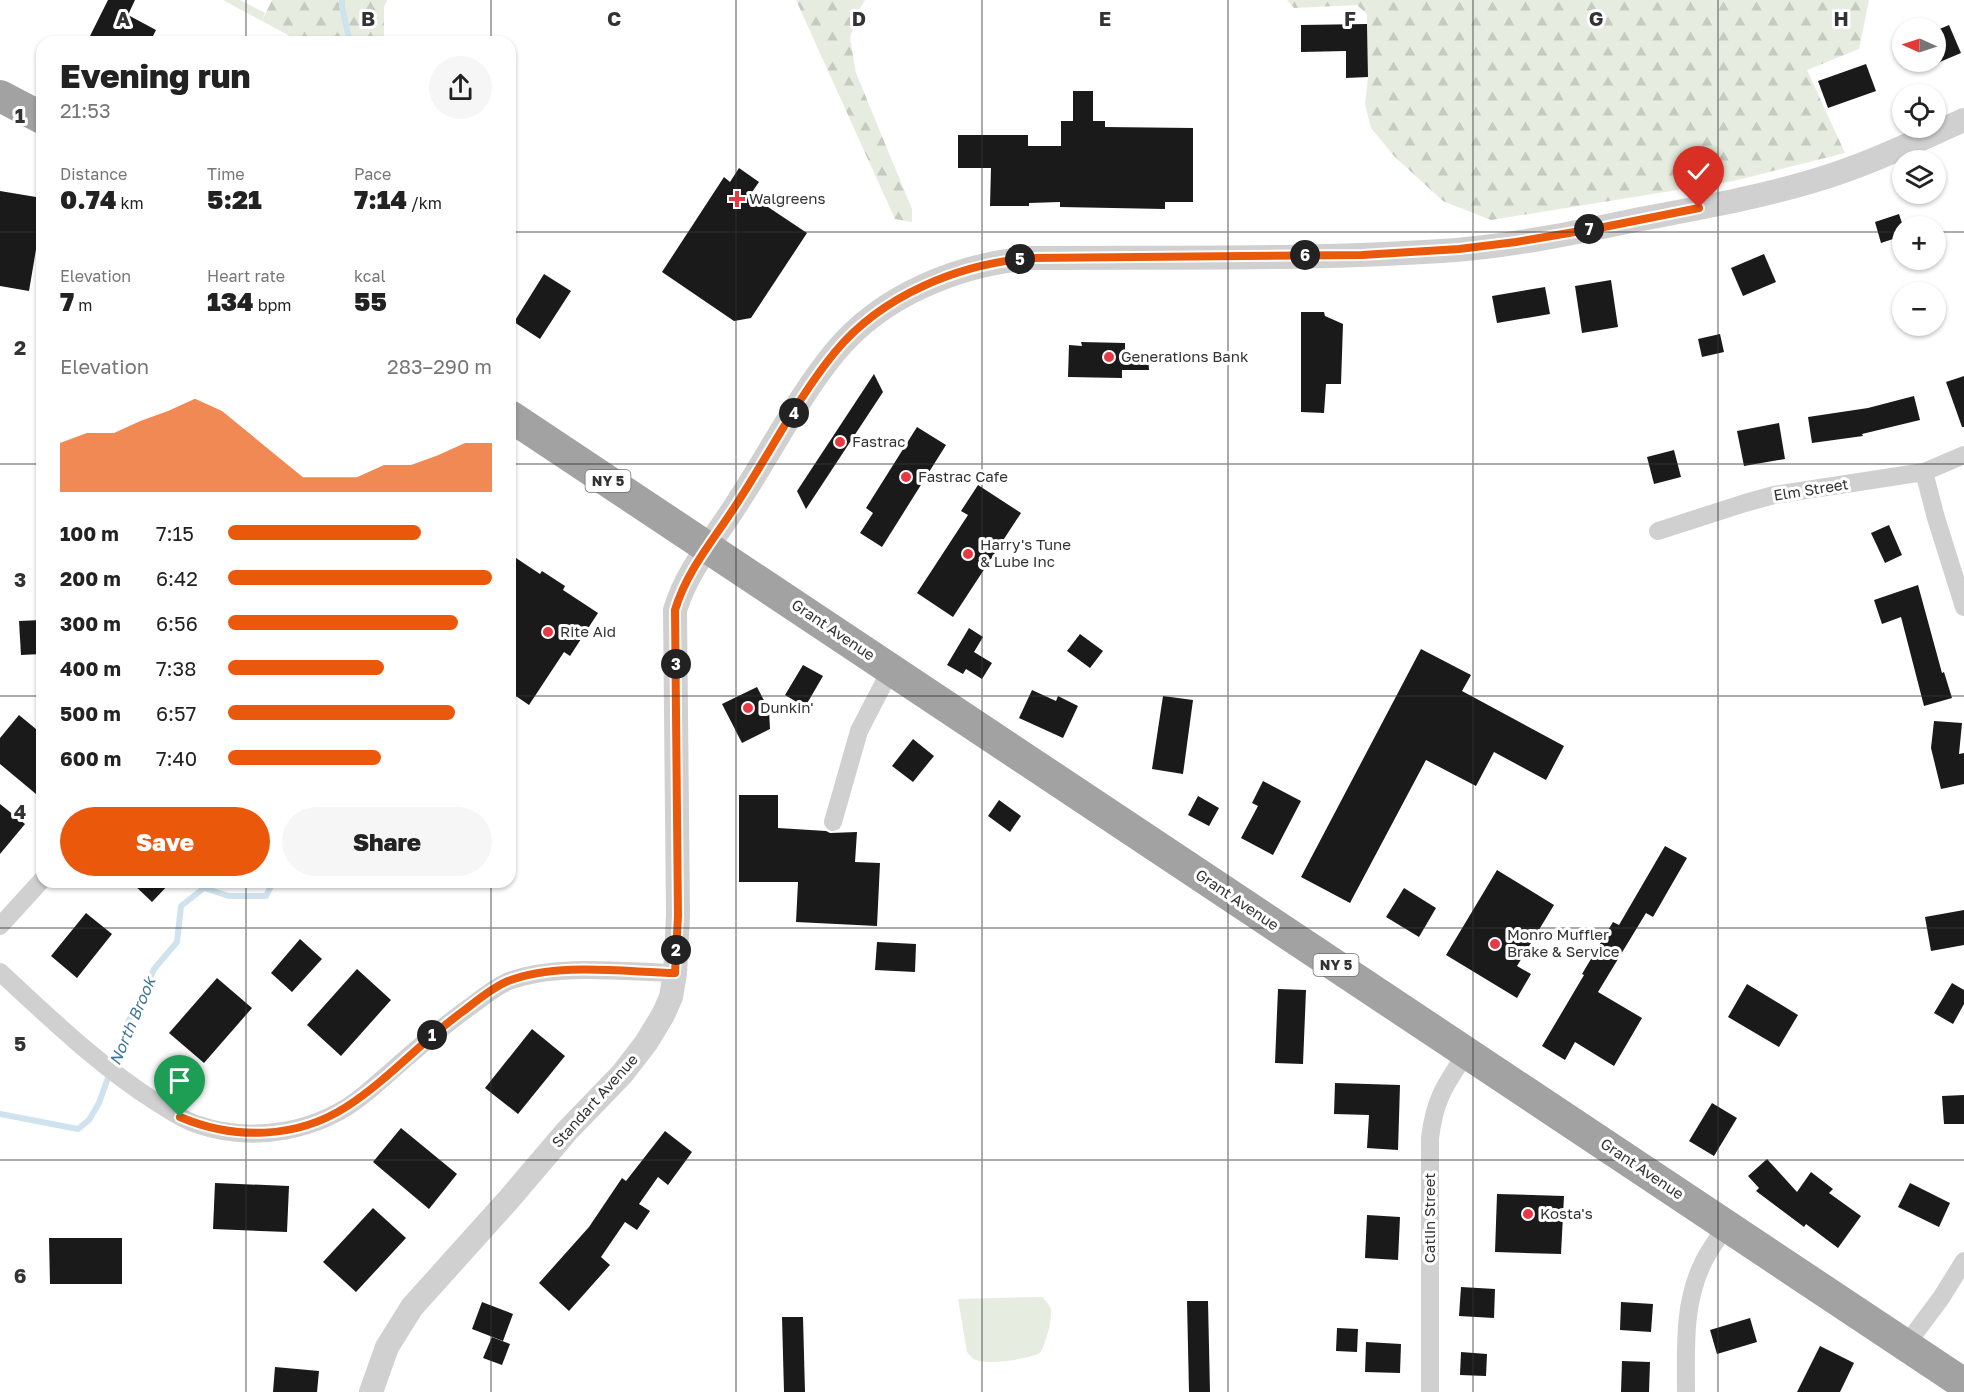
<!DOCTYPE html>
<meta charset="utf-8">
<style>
body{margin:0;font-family:"Golos Text",sans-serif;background:#f6f6f6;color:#222;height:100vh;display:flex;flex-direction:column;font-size:22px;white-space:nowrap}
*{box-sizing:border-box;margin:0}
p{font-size:20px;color:#767676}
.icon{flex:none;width:33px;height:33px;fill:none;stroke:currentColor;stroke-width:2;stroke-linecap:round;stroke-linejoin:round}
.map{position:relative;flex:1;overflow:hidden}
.sheet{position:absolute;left:36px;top:36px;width:480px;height:852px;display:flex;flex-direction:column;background:#fff;border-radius:18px;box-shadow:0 2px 4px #0004}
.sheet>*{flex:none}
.needle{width:39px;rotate:273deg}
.tools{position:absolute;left:1892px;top:18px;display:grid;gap:12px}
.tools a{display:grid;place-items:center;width:54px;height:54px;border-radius:50%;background:#fff;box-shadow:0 2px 4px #0004;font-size:30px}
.pin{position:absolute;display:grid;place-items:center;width:51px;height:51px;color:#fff;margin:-62px -26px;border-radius:50% 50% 50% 0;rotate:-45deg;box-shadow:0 0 6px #0007}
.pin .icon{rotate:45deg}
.km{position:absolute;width:30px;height:30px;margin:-15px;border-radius:50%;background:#222;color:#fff;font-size:16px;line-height:30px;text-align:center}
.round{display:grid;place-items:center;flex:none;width:63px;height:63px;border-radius:32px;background:#f6f6f6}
.head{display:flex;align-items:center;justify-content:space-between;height:102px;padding:0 24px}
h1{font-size:33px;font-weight:800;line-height:45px}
.stats{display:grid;grid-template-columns:repeat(3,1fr);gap:9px;height:102px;padding:6px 24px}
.stats div{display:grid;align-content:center}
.stats b{font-size:26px;font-weight:800}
.stats small{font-size:16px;font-weight:400}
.stats p{font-size:16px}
.chart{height:168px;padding:12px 24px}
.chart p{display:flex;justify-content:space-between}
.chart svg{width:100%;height:108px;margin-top:6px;fill:#ea580c;opacity:.7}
.action{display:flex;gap:12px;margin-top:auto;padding:12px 24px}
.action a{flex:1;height:69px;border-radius:36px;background:#ea580c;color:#fff;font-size:24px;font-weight:800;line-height:69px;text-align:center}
.action a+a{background:#f6f6f6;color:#222}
ul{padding:0 24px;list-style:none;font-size:20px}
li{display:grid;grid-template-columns:96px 72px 1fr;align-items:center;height:45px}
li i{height:15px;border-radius:8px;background:#ea580c}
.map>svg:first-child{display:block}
.green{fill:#e6ecdf}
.forest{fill:url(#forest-firs)}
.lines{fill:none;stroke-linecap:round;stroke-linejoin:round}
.stream{stroke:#cfe2ee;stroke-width:6}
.building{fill:#1a1a1a}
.minor{stroke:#d0d0d0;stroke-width:18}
.tertiary{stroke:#d0d0d0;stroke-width:24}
.trunk{stroke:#a2a2a2;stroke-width:32}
.route-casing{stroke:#fff;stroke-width:12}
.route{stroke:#ea580c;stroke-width:8}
.grid{fill:none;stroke:#333;stroke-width:1.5;stroke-opacity:0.55}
.poi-dot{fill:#e63946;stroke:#fff;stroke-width:2}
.labels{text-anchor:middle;stroke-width:6;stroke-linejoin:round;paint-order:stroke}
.shield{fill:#fff;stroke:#707070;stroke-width:1.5}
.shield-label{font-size:14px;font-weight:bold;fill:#333}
.poi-label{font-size:15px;fill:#333;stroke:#fff;text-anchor:start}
.street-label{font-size:15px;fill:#333;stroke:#fff}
.water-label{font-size:16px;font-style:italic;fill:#3f7597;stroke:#fff}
.grid-label{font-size:20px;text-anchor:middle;font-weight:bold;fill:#333;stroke:#fff;stroke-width:6;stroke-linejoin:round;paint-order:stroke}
</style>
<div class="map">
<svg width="1964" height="1392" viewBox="0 0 1964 1392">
<defs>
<pattern id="forest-firs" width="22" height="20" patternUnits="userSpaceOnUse" patternTransform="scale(1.5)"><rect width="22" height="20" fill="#e6ecdf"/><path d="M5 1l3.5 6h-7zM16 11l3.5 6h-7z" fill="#c6cbc0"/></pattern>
</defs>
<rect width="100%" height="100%" fill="#fff"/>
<g class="green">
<polygon points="223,0 240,0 265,13 262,21"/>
<path d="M1042 1297C1046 1301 1050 1305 1051 1310 1052 1320 1046 1344 1040 1353 1028 1359 985 1366 974 1359 972 1358 968 1353 967 1352L958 1299Z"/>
</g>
<g class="forest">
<polygon points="272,0 387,0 384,7 384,42 301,42 262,21"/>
<polygon points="796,0 865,0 859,10 850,38 856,73 912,209 912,222 895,219"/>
<polygon points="1287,0 1869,0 1859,49 1807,70 1845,153 1733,181 1491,220 1443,201 1394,156 1371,128 1365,104 1368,77 1367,14 1357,5 1294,8"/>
</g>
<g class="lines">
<g class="stream">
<polyline points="342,0 342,7 350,42"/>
<polyline points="0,1114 78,1129 89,1120 99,1103 128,1022 142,998 154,969 177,942 181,906 204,888 229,896 266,896 273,882"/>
</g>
</g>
<g class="building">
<polygon points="108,0 135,0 128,15 156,30 150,42 87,42"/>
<polygon points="1367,24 1368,77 1346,78 1346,51 1301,52 1301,25"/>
<polygon points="1949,25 1961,53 1935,64 1935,31"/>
<polygon points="1866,64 1876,91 1828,108 1818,81"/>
<polygon points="1073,91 1093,91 1093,121 1105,121 1105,127 1193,128 1193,202 1165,202 1165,209 1060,207 1060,202 1029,203 1029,206 990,206 991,168 958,168 958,135 1028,135 1028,146 1061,146 1061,121 1073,121"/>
<polygon points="739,168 759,182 750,195 807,233 751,318 734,321 662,272 724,177 730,182"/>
<polygon points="0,191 42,198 42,214 29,291 0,286"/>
<polygon points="1899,214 1902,223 1902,236 1881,243 1875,222"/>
<polygon points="1764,254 1776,282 1743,296 1731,268"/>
<polygon points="544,274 571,291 540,339 514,322"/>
<polygon points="1611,280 1618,327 1582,333 1575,286"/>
<polygon points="1545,287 1550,314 1497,323 1492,296"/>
<polygon points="1301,312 1324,312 1325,316 1343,324 1341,384 1326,384 1324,413 1301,412"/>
<polygon points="1720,334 1724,352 1702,357 1698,339"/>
<polygon points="1081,342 1125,343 1125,352 1138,352 1138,356 1148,356 1149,370 1122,370 1122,378 1068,377 1069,345 1082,346"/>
<polygon points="874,374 883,392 806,509 797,491"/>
<polygon points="1964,376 1964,427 1962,427 1946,382"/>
<polygon points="1914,396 1920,420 1862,434 1863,436 1812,443 1808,417 1868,408"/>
<polygon points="1779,423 1785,459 1744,466 1737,431"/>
<polygon points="917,427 946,445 882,547 860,533 873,513 866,508"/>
<polygon points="1674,450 1681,477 1654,484 1647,457"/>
<polygon points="978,485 1021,513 953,617 917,593 968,515 961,511"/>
<polygon points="1889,525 1902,555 1885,563 1871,533"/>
<polygon points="510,554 540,574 542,571 565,586 563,590 598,613 570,656 564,652 529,705 510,692"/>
<polygon points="1918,585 1942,673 1944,672 1952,698 1924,706 1901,617 1882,624 1874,600"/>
<polygon points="42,620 42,654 21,655 19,621"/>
<polygon points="969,628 983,637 974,652 992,663 982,679 966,669 963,674 947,665"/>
<polygon points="1080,634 1103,651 1090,668 1067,651"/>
<polygon points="1421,649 1471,675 1462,691 1564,746 1546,780 1494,752 1476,786 1426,760 1350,903 1301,877"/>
<polygon points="803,665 823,676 805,707 785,695"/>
<polygon points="757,687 769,710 770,729 742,743 722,704"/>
<polygon points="1032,690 1056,701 1058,696 1078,706 1063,738 1019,718"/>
<polygon points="1163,696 1193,700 1183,774 1152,769"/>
<polygon points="19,715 42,734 42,799 0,764 0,738"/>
<polygon points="1934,721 1962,723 1959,754 1964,753 1964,784 1941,789 1931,748"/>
<polygon points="913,739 934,756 913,782 892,766"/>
<polygon points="1263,781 1301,801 1273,855 1241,838 1258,806 1252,803"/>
<polygon points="739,795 778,795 778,828 826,831 830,833 857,832 855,862 880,863 877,926 796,922 798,882 739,882"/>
<polygon points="1198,796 1219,808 1209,826 1188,815"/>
<polygon points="999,800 1021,816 1010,832 988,816"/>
<polygon points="0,804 25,824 0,854"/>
<polygon points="1665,846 1687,858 1653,917 1646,913 1598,992 1642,1018 1614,1066 1575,1042 1565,1060 1542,1046 1584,975 1582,974 1613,922 1619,925"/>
<polygon points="1497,870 1554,905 1517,966 1531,974 1517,998 1446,955"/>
<polygon points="131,882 171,882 152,902"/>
<polygon points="1404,888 1436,908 1419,937 1386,917"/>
<polygon points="1964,910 1964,945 1931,951 1925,917"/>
<polygon points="86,913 112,934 77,978 51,956"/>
<polygon points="300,939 322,959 292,992 271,973"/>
<polygon points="877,942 916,944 915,972 875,970"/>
<polygon points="357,969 391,1000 341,1056 307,1025"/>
<polygon points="217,978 252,1008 204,1063 169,1033"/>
<polygon points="1952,983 1964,990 1964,1004 1953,1024 1934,1013"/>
<polygon points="1747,984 1798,1015 1779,1047 1728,1017"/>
<polygon points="1278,989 1306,990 1303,1064 1275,1063"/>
<polygon points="532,1029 565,1056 518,1114 485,1088"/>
<polygon points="1335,1083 1400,1085 1398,1150 1367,1148 1369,1115 1334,1114"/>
<polygon points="1964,1095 1964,1124 1944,1124 1942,1096"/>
<polygon points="1712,1103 1737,1118 1714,1156 1689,1141"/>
<polygon points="401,1128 457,1174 429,1209 373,1162"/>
<polygon points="665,1131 692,1152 668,1185 658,1177 639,1204 650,1211 637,1230 625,1222 601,1257 610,1265 569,1311 539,1283 589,1227 622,1178 626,1181"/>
<polygon points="1767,1159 1797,1192 1811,1172 1833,1189 1829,1193 1861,1216 1838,1248 1806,1224 1804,1227 1756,1191 1759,1188 1748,1176"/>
<polygon points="215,1183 289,1186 287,1232 213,1229"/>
<polygon points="1910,1183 1950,1203 1939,1227 1898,1207"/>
<polygon points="1497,1194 1564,1196 1561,1254 1495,1252"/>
<polygon points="373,1208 406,1238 356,1292 323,1262"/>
<polygon points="1367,1215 1400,1217 1398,1260 1365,1258"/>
<polygon points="49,1238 122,1238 122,1284 50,1284"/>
<polygon points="1461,1287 1495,1289 1494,1318 1459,1316"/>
<polygon points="1187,1301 1208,1301 1210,1392 1189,1392"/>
<polygon points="482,1302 513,1314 503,1341 472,1329"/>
<polygon points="1621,1302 1653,1304 1651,1332 1620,1330"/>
<polygon points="782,1317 803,1317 805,1392 784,1392"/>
<polygon points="1750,1318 1757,1342 1717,1354 1710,1330"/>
<polygon points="1337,1328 1358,1329 1357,1352 1336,1351"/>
<polygon points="492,1337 510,1344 502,1365 483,1358"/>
<polygon points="1366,1342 1401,1344 1400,1373 1365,1372"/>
<polygon points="1820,1346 1854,1363 1840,1392 1797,1392"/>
<polygon points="1461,1352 1487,1354 1486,1376 1460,1375"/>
<polygon points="1622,1361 1650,1362 1649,1392 1621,1392"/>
<polygon points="275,1367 319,1371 317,1392 273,1392"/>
</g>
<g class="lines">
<g class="minor">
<polyline points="1924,472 1936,518 1964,607"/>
<polyline points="1658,531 1745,503 1774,495 1924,472 1964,455"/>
<polyline points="833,822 859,731 891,669"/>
<polyline points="0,926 42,880"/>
<path d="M0 972C49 1017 99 1066 156 1102 169 1110 181 1119 196 1124 253 1144 320 1132 366 1093 401 1063 434 1032 471 1006 483 997 495 987 509 981 558 963 624 972 675 973"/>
<polyline points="1906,1345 1941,1298 1964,1261"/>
<path d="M1430 1392V1138C1435 1098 1445 1085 1467 1052"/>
<path d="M1686 1392C1686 1349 1683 1305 1702 1265 1708 1251 1718 1239 1726 1226"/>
</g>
<path class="tertiary" d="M371 1392 387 1347 412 1307 510 1198 567 1131 622 1074 646 1043 663 1015 671 997 675 973 678 916 675 610C688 567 718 535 741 497 772 449 799 396 835 352 882 295 959 264 1031 258 1173 257 1315 260 1456 250 1515 245 1574 233 1631 221 1692 209 1753 199 1813 181 1865 166 1914 142 1964 120"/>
<g class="trunk">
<polyline points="0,96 42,118"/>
<polyline points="510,416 1964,1384"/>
</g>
</g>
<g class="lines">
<defs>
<path id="route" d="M180 1117C234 1140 296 1139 346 1107 388 1080 422 1041 462 1012 477 1001 491 988 508 981 557 962 624 972 675 973L678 916 675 610C688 567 718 535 741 497 772 449 799 396 835 352 882 295 959 264 1031 258L1362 255 1459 249 1516 242 1604 227 1699 208"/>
</defs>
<use href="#route" class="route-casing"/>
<use href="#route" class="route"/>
</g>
<path class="grid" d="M246 0V42M491 0V42M736 0V1392M982 0V1392M1228 0V1392M1473 0V1392M1718 0V1392M0 232H42M510 232H1902M1935 232H1964M0 464H42M510 464H1964M0 696H42M510 696H1964M246 882V1392M491 882V1392M0 928H1964M0 1160H1964"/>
<g class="poi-dot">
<path d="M734 190h6v6h6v6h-6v6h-6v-6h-6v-6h6z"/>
<circle cx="1109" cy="357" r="6"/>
<circle cx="840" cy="442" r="6"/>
<circle cx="906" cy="477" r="6"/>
<circle cx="968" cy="554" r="6"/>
<circle cx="548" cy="632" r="6"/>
<circle cx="748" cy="708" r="6"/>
<circle cx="1495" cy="944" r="6"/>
<circle cx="1528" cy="1214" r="6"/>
</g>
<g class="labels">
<g class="shield">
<rect x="585.5" y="470" width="45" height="22" rx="4.5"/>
<rect x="1313.5" y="954" width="45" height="22" rx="4.5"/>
</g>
<g class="shield-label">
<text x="608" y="486">NY 5</text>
<text x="1336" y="970">NY 5</text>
</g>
<g class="poi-label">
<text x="749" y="204">Walgreens</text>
<text x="1121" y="362">Generations Bank</text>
<text x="852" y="447">Fastrac</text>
<text x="918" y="482">Fastrac Cafe</text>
<text x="980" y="550">Harry's Tune<tspan x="980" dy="17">&amp; Lube Inc</tspan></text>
<text x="560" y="637">Rite Aid</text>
<text x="760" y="713">Dunkin'</text>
<text x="1507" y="940">Monro Muffler<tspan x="1507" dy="17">Brake &amp; Service</tspan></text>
<text x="1540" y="1219">Kosta's</text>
</g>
<g class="street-label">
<text transform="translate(1811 490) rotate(-9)" y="5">Elm Street</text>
<text transform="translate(833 630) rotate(34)" y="5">Grant Avenue</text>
<text transform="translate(1237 900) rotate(34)" y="5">Grant Avenue</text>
<text transform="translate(595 1101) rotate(-48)" y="5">Standart Avenue</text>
<text transform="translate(1642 1169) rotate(34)" y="5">Grant Avenue</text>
<text transform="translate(1430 1218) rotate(-90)" y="5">Catlin Street</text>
</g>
<g class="water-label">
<text transform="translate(132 1021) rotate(-67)" y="6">North Brook</text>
</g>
</g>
<g class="grid-label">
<text x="123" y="26">A</text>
<text x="368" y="26">B</text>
<text x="614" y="26">C</text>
<text x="859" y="26">D</text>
<text x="1105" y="26">E</text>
<text x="1350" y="26">F</text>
<text x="1596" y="26">G</text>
<text x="1841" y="26">H</text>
<text x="20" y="123">1</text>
<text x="20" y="355">2</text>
<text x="20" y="587">3</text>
<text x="20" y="819">4</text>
<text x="20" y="1051">5</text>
<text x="20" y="1283">6</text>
</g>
</svg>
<div class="tools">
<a><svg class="needle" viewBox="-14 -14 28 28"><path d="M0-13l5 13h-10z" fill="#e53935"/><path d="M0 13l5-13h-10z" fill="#767676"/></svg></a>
<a><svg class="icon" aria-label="locate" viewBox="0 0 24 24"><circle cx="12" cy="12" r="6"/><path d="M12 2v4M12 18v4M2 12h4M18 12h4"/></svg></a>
<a><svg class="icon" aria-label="layers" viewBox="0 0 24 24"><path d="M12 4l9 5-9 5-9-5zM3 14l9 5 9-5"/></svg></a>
<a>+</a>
<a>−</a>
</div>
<div class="pin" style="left:180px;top:1117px;background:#1e9e55"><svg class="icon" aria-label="arrive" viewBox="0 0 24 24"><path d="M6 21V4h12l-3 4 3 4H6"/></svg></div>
<div class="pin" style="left:1699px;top:208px;background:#d93025"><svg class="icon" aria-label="check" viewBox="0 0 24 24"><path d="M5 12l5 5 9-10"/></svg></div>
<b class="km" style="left:432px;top:1035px">1</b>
<b class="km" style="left:676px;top:950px">2</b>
<b class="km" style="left:676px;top:664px">3</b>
<b class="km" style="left:794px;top:413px">4</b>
<b class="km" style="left:1020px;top:259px">5</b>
<b class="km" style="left:1305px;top:255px">6</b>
<b class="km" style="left:1589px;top:229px">7</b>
<section class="sheet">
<div class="head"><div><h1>Evening run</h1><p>21:53</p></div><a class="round"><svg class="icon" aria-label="share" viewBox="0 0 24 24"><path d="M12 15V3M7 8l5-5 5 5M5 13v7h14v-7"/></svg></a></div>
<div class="stats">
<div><p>Distance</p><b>0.74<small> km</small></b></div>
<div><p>Time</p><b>5:21</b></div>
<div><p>Pace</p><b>7:14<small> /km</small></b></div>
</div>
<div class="stats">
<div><p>Elevation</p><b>7<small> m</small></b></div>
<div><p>Heart rate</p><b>134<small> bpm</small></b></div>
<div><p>kcal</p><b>55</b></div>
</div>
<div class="chart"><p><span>Elevation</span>283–290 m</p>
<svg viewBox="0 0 160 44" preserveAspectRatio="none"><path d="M0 44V24L10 20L20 20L30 15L40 11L50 6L60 11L70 20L80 29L90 38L100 38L110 38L120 33L130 33L140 29L150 24L160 24V44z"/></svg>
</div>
<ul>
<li><b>100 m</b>7:15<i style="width:73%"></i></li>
<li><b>200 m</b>6:42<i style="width:100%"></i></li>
<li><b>300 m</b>6:56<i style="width:87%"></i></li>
<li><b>400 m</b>7:38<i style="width:59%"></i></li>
<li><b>500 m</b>6:57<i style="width:86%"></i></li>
<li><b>600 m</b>7:40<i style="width:58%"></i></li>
</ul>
<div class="action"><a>Save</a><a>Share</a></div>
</section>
</div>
